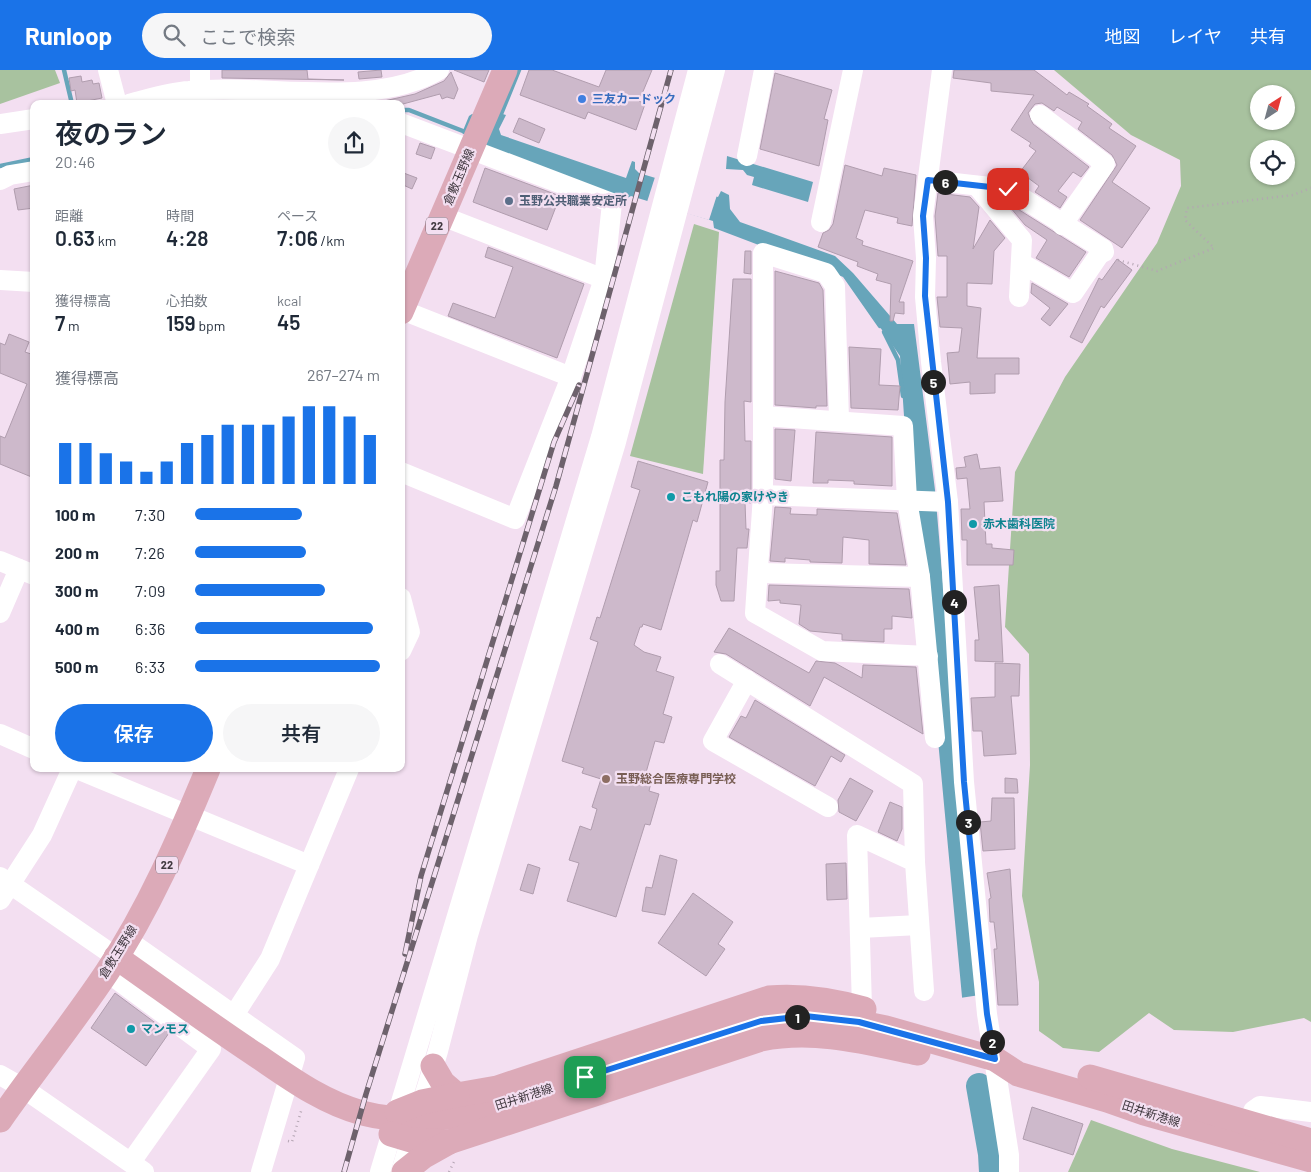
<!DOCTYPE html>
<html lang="ja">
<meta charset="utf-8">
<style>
body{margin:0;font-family:Barlow,"Noto Sans JP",sans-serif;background:#f6f6f7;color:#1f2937;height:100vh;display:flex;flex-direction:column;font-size:19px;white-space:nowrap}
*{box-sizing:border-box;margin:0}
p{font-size:16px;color:#747a83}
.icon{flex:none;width:28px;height:28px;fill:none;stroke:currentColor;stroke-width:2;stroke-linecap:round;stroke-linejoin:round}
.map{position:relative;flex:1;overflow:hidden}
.panel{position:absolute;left:30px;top:30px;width:375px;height:672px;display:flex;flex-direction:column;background:#fff;border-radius:10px;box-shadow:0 1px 4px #0004}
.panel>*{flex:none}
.needle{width:32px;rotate:36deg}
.fabs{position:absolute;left:1250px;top:15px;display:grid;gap:10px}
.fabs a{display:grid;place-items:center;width:45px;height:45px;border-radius:50%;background:#fff;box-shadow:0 1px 4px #0004;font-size:25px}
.pin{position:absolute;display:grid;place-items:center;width:42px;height:42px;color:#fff;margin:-21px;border-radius:10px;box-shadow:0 2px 8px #0006}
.km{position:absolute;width:25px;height:25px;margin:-12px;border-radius:50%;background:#222;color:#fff;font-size:14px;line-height:25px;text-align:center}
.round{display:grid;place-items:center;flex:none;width:52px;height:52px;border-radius:26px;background:#f6f6f7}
.overview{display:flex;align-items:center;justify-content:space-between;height:85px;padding:0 25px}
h1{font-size:28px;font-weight:600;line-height:38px}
.figures{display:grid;grid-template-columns:repeat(3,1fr);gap:8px;height:85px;padding:5px 25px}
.figures div{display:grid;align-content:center}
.figures b{font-size:21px;font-weight:600}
.figures small{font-size:14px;font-weight:400}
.figures p{font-size:14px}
.chart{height:140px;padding:10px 25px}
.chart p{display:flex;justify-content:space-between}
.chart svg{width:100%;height:90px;margin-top:5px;stroke:#1a73e8;stroke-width:6}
.action{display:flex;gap:10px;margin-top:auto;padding:10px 25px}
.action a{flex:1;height:58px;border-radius:30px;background:#1a73e8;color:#fff;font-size:20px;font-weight:600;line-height:58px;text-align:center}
.action a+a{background:#f6f6f7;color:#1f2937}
ul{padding:0 25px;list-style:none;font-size:16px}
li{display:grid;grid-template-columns:80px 60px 1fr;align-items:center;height:38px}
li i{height:12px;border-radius:6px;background:#1a73e8}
header{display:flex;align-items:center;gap:30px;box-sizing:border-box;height:70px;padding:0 25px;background:#1a73e8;color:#fff}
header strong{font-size:24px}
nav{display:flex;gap:28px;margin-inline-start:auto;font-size:18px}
.search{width:350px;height:45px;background:#f6f6f7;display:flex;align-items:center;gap:12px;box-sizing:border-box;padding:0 18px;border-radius:28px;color:#747a83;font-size:19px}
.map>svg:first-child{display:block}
.green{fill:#a8c29f;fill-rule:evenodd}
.water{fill:#67a5ba}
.pier{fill:#f3dff1}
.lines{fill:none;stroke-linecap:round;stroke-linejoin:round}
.stream{stroke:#67a5ba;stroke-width:4.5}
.river{stroke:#67a5ba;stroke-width:26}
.building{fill:#cdb9cb;stroke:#b09dae}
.path{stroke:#b4a5b3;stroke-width:2.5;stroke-dasharray:1 4;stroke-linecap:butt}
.minor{stroke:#fff;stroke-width:20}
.major{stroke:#dcaab8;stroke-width:25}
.rail-casing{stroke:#6d626c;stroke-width:5.5}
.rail{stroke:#f3dff1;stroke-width:4;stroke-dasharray:11;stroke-linecap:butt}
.route-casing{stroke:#fff;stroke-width:10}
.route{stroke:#1a73e8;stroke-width:6}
.shop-dot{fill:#3f7fe0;stroke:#f3dff1;stroke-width:2}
.service-dot{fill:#5c6f8a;stroke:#f3dff1;stroke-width:2}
.culture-dot{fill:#0f9aa8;stroke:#f3dff1;stroke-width:2}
.education-dot{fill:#8d6e63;stroke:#f3dff1;stroke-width:2}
.labels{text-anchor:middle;stroke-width:4.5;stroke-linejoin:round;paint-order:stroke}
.shield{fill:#f3dff1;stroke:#766a74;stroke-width:1}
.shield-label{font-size:11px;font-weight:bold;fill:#40383f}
.shop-label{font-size:12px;font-weight:bold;fill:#366cbe;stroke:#f3dff1;text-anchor:start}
.street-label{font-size:12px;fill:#40383f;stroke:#f3dff1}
.service-label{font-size:12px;font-weight:bold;fill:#4e5e75;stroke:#f3dff1;text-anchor:start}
.culture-label{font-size:12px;font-weight:bold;fill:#0d838f;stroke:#f3dff1;text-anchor:start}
.education-label{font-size:12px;font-weight:bold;fill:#785e54;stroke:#f3dff1;text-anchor:start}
</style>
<header>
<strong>Runloop</strong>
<div class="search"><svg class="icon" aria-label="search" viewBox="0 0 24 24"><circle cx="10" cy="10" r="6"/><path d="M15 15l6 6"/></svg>ここで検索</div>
<nav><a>地図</a><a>レイヤ</a><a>共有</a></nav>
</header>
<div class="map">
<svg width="1311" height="1102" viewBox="0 0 1311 1102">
<rect width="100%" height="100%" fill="#f3dff1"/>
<g class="green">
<polygon points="0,0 55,0 60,13 0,34"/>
<path d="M1054 0H1311V952L1304 948 1233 962 1174 960 1149 943 1099 982 1063 978 1039 961V912L1022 826 1030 695 1029 584 1005 557 1015 402 1065 307 1157 173 1181 116 1180 90 1131 65ZM1259 24H1286V51H1259ZM1259 79H1286V106H1259Z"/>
<polygon points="694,154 719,162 703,404 630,386"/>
<polygon points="1091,1050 1172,1079 1260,1102 1068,1102"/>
</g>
<g class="water">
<polygon points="499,43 506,45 499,59 501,65 626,108 632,91 635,92 635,99 639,103 718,127 721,121 729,125 730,139 740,152 835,186 853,203 897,254 914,254 935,420 978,925 991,1024 975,1025 975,1022 971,1023 935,638 909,421 900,286 846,208 714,158 713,151 631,126 624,130 494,83 462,63 469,46 472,44"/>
<polygon points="727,86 813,112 808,132 752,115 754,107 747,105 743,100 726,99"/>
<polygon points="997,1030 1005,1102 982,1102 982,1086 973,1034"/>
</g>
<g class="pier">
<polygon points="655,107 717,125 709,150 647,132"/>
<polygon points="980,925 993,1019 969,1011 960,928"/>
</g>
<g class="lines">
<g class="stream">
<polyline points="64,0 72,34"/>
<polyline points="401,40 409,40 468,63"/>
<polyline points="499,49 519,0"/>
<polyline points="0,96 34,89"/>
<polyline points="843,203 880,256"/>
<polyline points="884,262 898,290 903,326"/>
</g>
<polyline class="river" points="979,1016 991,1084 992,1102"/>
</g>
<g class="building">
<polygon points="222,0 307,0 308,9 344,10 222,8"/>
<polygon points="381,0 382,7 359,9 358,2"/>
<polygon points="454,0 489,0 484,12"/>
<polygon points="529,0 552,0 599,17 606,0 652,0 639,31 645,34 636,60 588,42 585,49 520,25"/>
<polygon points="954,0 1034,0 1067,25 1069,22 1089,34 1087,36 1112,54 1109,58 1136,76 1112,112 1150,138 1122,178 1080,150 1117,95 1112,85 1078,59 1082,52 1057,37 1054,41 1042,33 1035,34 1028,43 1033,54 1089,97 1081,107 1073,102 1058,121 1067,127 1060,138 1035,122 1039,116 1020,102 1036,81 1029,76 1031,73 1011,60 1034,25 991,21 991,13 953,8"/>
<polygon points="451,2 458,19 454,29 447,27 442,29 440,24 403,34 354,34 384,31 415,24 444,11"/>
<polygon points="775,3 832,20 824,49 828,50 819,96 760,79"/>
<polygon points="81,6 82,12 92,10 93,14 99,13 102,28 77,33 75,20 71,21 69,8"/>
<polygon points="519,48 545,59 539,73 513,62"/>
<polygon points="420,73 435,78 431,89 416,84"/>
<polygon points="845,95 882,106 884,98 916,105 912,156 897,153 898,148 865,140 856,168 863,171 862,175 913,191 899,232 904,232 904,244 895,243 893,251 890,251 891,214 876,210 878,204 857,196 858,192 818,177 823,163 829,160 833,154"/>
<polygon points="485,98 560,126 547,160 473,132"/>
<polygon points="401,102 417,108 412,119 401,114"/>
<polygon points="34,115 34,138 18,140 14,119"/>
<polygon points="938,123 970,127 979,137 973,179 990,150 1005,168 994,181 992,214 967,213 967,236 981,238 977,288 1019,288 1019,304 995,304 995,323 970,324 970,312 950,314 947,283 959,282 962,258 940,257 937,227 947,227 947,186 938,186 935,146"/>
<polygon points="1005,131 1086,182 1069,207 1036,188 1047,170 1025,155"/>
<polygon points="488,177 584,214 557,288 448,246 453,233 495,248 513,197 485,187"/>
<polygon points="745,181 751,181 751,204 744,203"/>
<polygon points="1117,189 1132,200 1104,238 1101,236 1082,273 1070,267 1099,208 1102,210"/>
<polygon points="775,201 819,213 823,220 827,336 816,336 816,338 775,335"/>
<polygon points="733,209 751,209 751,332 744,331 745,371 751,371 751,433 745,432 746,459 749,459 747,478 737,478 734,531 721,531 716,515 716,501 720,501 720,390 724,390 725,332"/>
<polygon points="1032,213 1068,234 1050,256 1041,249 1050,238 1031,223"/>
<polygon points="9,264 29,272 25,282 34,285 34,408 0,394 0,366 5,368 27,314 0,303 0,273 5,275"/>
<polygon points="849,277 881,279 879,315 900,316 898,340 851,338"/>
<polygon points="775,359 795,360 791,411 775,409"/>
<polygon points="816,362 892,367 892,416 854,414 854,411 828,410 828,413 813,413"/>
<polygon points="977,384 980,399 1000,397 1003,431 984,432 986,474 992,474 992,478 1014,480 1013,495 967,495 967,470 962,470 961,439 970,439 967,408 957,409 956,398 966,397 964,387"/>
<polygon points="638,391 708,412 697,452 693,450 661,560 643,554 642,557 640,557 634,575 644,582 661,587 656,601 674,607 663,644 672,647 664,673 655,671 645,706 652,708 649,721 659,724 650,755 645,754 616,847 567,831 579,793 569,790 580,756 591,760 597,739 592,737 601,709 582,703 584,698 562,691 598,572 590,569 597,547 600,548 640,420 631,417"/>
<polygon points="775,437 791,438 790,444 817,445 817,439 897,443 906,495 869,494 869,470 843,467 842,493 810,492 810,490 785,488 785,492 770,491"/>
<polygon points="769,515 909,519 912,548 892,546 892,559 884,559 884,572 842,570 842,564 810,561 799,554 801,535 780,533 780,530 768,531"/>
<polygon points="999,515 1003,592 975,591 975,570 979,570 974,517"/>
<polygon points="729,558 809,603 816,591 835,593 862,608 863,595 916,597 923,664 824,607 810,636 726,584 714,582"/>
<polygon points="995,593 1020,594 1019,626 1011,626 1016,684 984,686 982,661 973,661 971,628 995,627"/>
<polygon points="755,630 845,685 841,692 831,686 815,716 729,667 741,646 746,648"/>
<polygon points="850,708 873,721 856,751 839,742 838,730"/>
<polygon points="1005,708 1017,709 1018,723 1005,723"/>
<polygon points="992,728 1014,728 1015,779 983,781 980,752 991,751"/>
<polygon points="890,732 902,737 902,759 897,771 878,762"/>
<polygon points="660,785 677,790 665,845 642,841 646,817 652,818"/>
<polygon points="846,793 847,829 827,830 826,794"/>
<polygon points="528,794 540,798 533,824 520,820"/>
<polygon points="1010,799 1018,935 998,935 994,879 997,879 994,852 990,852 989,829 991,828 987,803"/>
<polygon points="693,823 733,852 718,874 725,879 706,906 658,873"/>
<polygon points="115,923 169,963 146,996 91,958"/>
<polygon points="1032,1037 1083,1054 1073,1085 1023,1069"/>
</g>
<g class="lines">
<g class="path">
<polyline points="1118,190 1157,201 1214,178 1185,150 1187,138 1293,125 1311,118"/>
<polyline points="288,1071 292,1072 302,1038"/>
<polyline points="449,1102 454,1092"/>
</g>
<g class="minor">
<polyline points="108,0 117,34"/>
<polyline points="942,0 923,146 926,188 925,227 931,292 948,432 964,712 987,944 1009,1085 1009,1102"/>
<polyline points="200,20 200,0"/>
<path d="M129 34C149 29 169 22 189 21 265 13 372 40 439 0"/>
<polyline points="1040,45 1105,94 1062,155"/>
<polyline points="401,53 612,133 604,209 571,307 515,449 401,402"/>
<polyline points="0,54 34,49"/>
<polyline points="747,86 764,0"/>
<polyline points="0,110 10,105 34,101"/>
<polyline points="928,110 1008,119 1103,179 1104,182"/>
<polyline points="977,116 1022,170 1019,227"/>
<polyline points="442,146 604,209"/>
<polyline points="821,152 853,0"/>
<polyline points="1021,193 1073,223 1103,179"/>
<polyline points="0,210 34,212"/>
<polyline points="402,240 571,307"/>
<polyline points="763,346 903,356 907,430 920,507 935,668"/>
<polyline points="839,350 835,216 826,203 763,183 763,425 755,543 822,581 928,586"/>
<polyline points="763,425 948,432"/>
<polyline points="0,491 34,505"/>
<polyline points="759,503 920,507"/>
<polyline points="401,528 410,562 401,581"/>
<polyline points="0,543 19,499"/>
<polyline points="720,594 913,714 915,792"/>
<polyline points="747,610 713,671 828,737"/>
<polyline points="0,664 34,679"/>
<polyline points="77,699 309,795"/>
<polyline points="0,807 116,887"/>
<polyline points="0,830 42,765 72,699"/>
<polyline points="860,858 919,855"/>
<polyline points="127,870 295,988 261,1102"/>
<polyline points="107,902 211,979 131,1092"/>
<polyline points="862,938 857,765 915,792 924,921"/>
<polyline points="234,945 270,889 349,699"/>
<polyline points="0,1005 23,1018 144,1102"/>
<polyline points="1247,1068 1253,1041 1260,1036 1311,1042"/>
<polyline points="380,1102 601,367 698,0"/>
<polyline points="401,1102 438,981 468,865 616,372 715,0"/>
</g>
<g class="major">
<polyline points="401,242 505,0"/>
<path d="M116 887C163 920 209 954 256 985 290 1008 322 1032 362 1043 405 1054 448 1049 490 1039L761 951 805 946 832 947 886 958 995 989 1018 1004 1107 1030 1144 1043 1311 1090"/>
<path d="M433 996 443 1013 457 1025 497 1018 769 928C802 925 832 930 864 939"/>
<polyline points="1090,1007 1311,1071"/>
<polyline points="397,1042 422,1032 457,1025"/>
<path d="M0 1050C35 1000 73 953 107 902 149 839 179 769 208 699"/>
<polyline points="391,1064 411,1070 449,1072"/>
<path d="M404 1102 424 1086 449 1072 761 969C814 958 866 972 918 983"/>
</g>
<defs>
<g id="rail">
<polyline points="405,884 421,806 554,372 579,315"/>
<polyline points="344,1102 366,1024 556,416 671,0"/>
</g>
</defs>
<use href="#rail" class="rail-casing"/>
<use href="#rail" class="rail"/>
</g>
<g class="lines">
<defs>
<polyline id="route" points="585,1007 761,951 805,946 859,952 995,989 987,944 964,712 948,432 925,226 926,188 923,146 928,110 1008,119"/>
</defs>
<use href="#route" class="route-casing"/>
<use href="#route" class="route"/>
</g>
<circle class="shop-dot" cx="582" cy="29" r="5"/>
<circle class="service-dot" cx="509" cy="131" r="5"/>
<g class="culture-dot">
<circle cx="671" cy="427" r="5"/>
<circle cx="973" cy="454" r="5"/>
<circle cx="131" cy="959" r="5"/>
</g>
<circle class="education-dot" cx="606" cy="709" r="5"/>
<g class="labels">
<g class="shield">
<rect x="426" y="147.5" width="22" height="17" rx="4"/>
<rect x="156" y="786.5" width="22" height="17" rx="4"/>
</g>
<g class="shield-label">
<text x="437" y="160">22</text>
<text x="167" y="799">22</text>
</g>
<g class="shop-label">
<text x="592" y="33">三友カードック</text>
</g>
<g class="street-label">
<text transform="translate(459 107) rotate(-67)" y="4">倉敷玉野線</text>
<text transform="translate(118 882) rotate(-58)" y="4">倉敷玉野線</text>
<text transform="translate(524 1027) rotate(-18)" y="4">田井新港線</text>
<text transform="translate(1151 1044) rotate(18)" y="4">田井新港線</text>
</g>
<g class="service-label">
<text x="519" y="135">玉野公共職業安定所</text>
</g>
<g class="culture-label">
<text x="681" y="431">こもれ陽の家けやき</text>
<text x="983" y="458">赤木歯科医院</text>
<text x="141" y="963">マンモス</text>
</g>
<g class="education-label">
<text x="616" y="713">玉野総合医療専門学校</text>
</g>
</g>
</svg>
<div class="fabs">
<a><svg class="needle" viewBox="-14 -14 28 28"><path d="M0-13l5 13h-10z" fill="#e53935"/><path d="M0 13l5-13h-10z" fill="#747a83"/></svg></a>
<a><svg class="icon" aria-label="locate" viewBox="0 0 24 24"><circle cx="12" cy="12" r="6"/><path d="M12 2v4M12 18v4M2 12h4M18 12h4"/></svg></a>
</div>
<div class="pin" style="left:585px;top:1007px;background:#1e9e55"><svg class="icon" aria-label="arrive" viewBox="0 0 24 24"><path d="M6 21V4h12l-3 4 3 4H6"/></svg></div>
<div class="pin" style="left:1008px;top:119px;background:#d93025"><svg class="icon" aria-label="check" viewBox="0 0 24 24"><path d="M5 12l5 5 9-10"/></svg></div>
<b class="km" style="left:797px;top:947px">1</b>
<b class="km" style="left:992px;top:972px">2</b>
<b class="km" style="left:968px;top:752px">3</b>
<b class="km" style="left:954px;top:532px">4</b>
<b class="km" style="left:933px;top:312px">5</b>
<b class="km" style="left:945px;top:112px">6</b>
<section class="panel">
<div class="overview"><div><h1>夜のラン</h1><p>20:46</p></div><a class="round"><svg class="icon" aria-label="share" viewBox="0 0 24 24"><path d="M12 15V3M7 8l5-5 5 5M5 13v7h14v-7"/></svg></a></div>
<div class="figures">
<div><p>距離</p><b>0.63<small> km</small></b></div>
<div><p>時間</p><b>4:28</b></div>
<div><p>ペース</p><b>7:06<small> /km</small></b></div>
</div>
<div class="figures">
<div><p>獲得標高</p><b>7<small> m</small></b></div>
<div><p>心拍数</p><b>159<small> bpm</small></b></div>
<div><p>kcal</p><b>45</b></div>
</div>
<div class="chart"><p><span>獲得標高</span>267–274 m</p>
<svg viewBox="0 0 160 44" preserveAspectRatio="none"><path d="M5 44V24M15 44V24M25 44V29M35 44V33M45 44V38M55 44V33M65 44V24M75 44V20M85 44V15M95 44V15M105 44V15M115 44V11M125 44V6M135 44V6M145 44V11M155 44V20"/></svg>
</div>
<ul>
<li><b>100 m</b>7:30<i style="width:58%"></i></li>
<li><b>200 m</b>7:26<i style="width:60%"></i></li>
<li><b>300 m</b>7:09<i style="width:70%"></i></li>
<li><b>400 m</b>6:36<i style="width:96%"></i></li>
<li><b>500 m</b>6:33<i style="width:100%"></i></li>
</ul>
<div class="action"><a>保存</a><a>共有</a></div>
</section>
</div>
